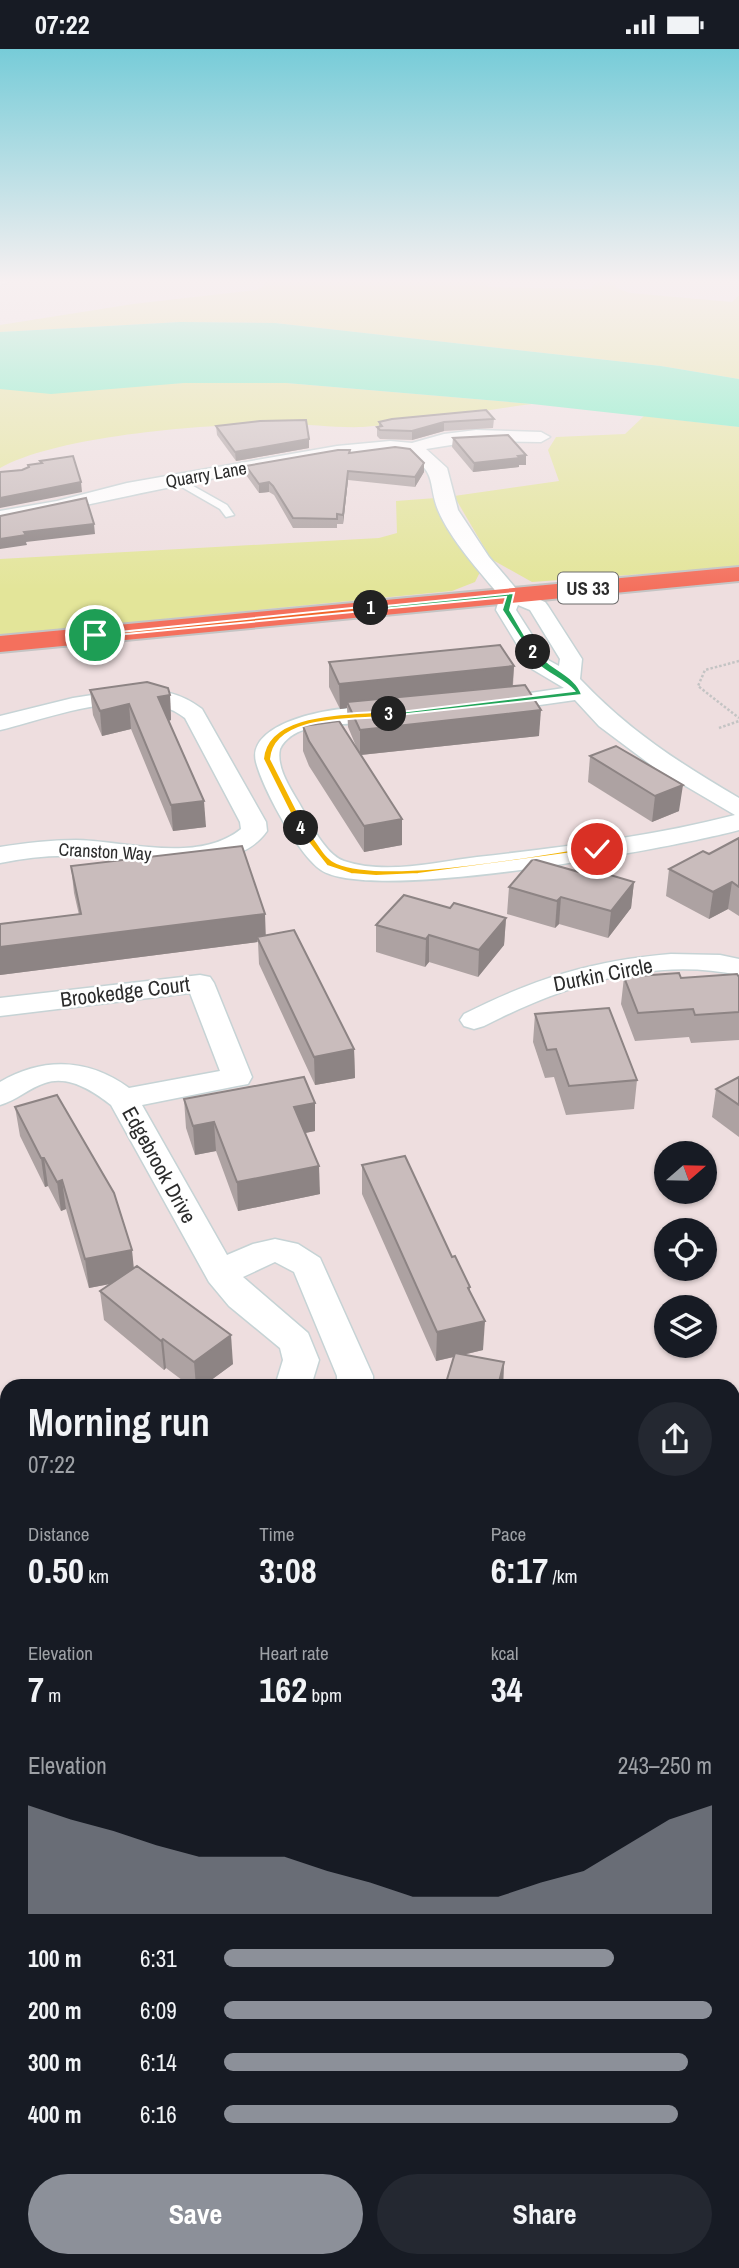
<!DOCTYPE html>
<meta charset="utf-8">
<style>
body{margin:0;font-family:"Archivo Narrow",sans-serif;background:#242831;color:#f1f3f6;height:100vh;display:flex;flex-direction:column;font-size:26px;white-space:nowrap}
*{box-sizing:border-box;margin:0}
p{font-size:23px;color:#9ea1a6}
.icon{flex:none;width:38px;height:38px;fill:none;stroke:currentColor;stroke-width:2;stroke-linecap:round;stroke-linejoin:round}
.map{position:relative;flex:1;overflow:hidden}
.panel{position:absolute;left:0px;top:1330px;width:740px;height:889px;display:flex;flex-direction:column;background:#171b24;border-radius:21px 21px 0 0;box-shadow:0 2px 5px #0004}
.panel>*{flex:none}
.needle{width:46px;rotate:70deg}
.tools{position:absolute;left:654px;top:1092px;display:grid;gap:14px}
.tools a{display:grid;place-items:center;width:63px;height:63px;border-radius:50%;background:#171b24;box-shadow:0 2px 5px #0004;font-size:35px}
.pin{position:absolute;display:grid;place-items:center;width:60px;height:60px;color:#fff;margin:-30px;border:4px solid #fff;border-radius:50%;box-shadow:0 2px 7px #0007}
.km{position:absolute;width:35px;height:35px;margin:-18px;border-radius:50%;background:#222;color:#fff;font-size:19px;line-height:35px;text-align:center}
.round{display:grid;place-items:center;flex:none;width:74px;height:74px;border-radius:37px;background:#242831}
.head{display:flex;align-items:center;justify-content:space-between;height:119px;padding:0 28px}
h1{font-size:38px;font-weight:700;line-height:52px}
.stats{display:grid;grid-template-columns:repeat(3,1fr);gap:10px;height:119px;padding:7px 28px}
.stats div{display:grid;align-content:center}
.stats b{font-size:35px;font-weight:700}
.stats small{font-size:19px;font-weight:400}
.stats p{font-size:19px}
.chart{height:196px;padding:14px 28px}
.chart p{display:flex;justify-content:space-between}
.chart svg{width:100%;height:126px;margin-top:7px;fill:#8c9099;opacity:.7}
.action{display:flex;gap:14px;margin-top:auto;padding:14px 28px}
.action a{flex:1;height:80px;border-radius:42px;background:#8c9099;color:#fff;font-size:28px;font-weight:700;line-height:80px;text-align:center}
.action a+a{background:#242831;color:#f1f3f6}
ul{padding:0 28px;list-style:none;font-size:23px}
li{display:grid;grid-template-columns:112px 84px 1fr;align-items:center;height:52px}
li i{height:18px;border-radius:9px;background:#8c9099}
.status{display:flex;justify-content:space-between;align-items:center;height:49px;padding:0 35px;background:#171b24;direction:ltr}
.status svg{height:19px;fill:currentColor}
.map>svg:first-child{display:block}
.green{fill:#e3e599}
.water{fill:#6ff1c1}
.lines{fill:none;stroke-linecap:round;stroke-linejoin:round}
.lane-casing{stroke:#c6d3d5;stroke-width:3}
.street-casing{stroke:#c6d3d5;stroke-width:3}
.secondary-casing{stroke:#c6d3d5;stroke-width:4}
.primary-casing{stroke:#c4c4c4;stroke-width:4}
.path{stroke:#c4c4c4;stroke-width:2.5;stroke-dasharray:2.5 2;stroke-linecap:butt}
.lane{fill:#fff;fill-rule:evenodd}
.street{fill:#fff;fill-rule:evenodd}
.secondary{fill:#fff;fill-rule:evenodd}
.primary{fill:#f4705d;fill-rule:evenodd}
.wall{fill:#ada2a2}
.shaded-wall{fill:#8d8484}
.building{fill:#c9bcbc;stroke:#8d8484;stroke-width:2}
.split-1{fill:#f0652b;stroke:#fff;stroke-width:2}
.split-2{fill:#22a559;stroke:#fff;stroke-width:2}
.split-3{fill:#22a559;stroke:#fff;stroke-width:2}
.split-4{fill:#f5b400;stroke:#fff;stroke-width:2}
.split-5{fill:#f5b400;stroke:#fff;stroke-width:2}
.labels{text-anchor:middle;stroke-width:5;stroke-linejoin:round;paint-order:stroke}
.far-street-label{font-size:18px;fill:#2c2c2c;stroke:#fff}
.shield{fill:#fff;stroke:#6b6b6b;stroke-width:2}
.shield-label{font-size:19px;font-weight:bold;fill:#2c2c2c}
.street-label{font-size:21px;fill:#2c2c2c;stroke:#fff}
</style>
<div class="status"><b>07:22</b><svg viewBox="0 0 49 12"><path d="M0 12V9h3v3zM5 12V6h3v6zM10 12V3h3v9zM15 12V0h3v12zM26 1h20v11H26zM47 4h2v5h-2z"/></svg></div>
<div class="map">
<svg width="739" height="2219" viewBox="0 0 739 2219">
<rect width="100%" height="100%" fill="#eededf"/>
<g class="green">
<polygon points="261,231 489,231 488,238 591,240 596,231 615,231 616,239 630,244 732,253 739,246 739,330 661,317 275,274 180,273 0,283 0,276 133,255 257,241 265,236"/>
<path d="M184 334H286L532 355C476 362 419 373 363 378 336 379 309 375 283 375 214 374 58 386 0 419V340Z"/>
<polygon points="644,367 739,378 739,518 532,533 491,510 454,447 559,432 548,401 556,388 625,385"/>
<polygon points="436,449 480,523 475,533 452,542 0,586 0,510 379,489 397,484 396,452"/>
</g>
<polygon class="water" points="180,273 275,274 661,317 739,330 739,378 532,355 286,334 184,334 51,345 0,340 0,283"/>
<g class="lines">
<defs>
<polygon id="lane" points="173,429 179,429 227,456 234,466 226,468 220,460 173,433"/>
<g id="street">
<path d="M476 381 541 383 550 388 541 393 476 392 426 400 447 419 458 461 489 508 518 542 545 553 548 557 582 610 580 630C629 682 678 713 739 749V781C673 799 372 855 321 821 298 805 263 740 256 713 243 662 389 648 401 665 387 686 301 659 280 700 276 718 290 739 299 754 309 771 324 805 344 812 386 826 435 813 477 808 564 798 650 788 735 766L655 719 599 677 575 651 490 663 482 661 479 656 482 651 564 639 532 620 496 561 500 547C480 523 450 490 438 461 428 435 437 425 411 407 382 386 56 464 0 474V462L57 452 127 434 337 397 390 392 412 394 444 385ZM518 556 530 561 560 610 559 617 548 611 516 561Z"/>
<path d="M131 640C158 640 180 643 202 660L266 773 267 782C232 833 128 807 75 807 50 806 25 809 0 814V798C25 794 51 791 76 791 127 792 198 815 241 780L240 773 185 669C141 633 50 669 0 681V667L73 649Z"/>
<path d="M671 905 720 906 739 910V926C651 907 562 937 484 977L474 980 464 977 460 971 464 965C536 929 591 912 671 905Z"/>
<path d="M200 926 210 928 214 934 252 1028 248 1035 237 1037 142 1056 227 1206 253 1195 275 1190 298 1195 320 1209 373 1327V1337H337V1327L294 1223 275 1213 243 1228 308 1284 319 1311 311 1337H275L283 1311 280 1299 229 1257 209 1233 111 1056C93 1042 69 1026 45 1034 29 1039 17 1051 0 1056V1033C43 1008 88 1009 129 1039L220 1022 190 944 0 967V949Z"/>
<polygon points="0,1525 7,1527 7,1561 0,1559"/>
<rect x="733" y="1538" width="6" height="34"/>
<polygon points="739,1976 739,2024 733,2026 733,1978"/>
<polygon points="397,2212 455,2212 452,2219 395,2219"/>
</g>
<g id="secondary">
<polygon points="0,231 10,231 0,236"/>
<polygon points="0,2072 7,2075 7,2137 0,2134"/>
<polygon points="156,2212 225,2212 228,2219 159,2219"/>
</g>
<polygon id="primary" points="739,518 739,532 0,603 0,587"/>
</defs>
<use href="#lane" class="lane-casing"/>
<use href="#street" class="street-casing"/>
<use href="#secondary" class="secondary-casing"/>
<use href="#primary" class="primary-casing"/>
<g class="path">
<polyline points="739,612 705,621 698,637 739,669"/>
<polyline points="719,679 739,672"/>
</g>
<use href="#lane" class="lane"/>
<use href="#street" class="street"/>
<use href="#secondary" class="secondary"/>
<use href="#primary" class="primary"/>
</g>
<g class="wall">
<polygon points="494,370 493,379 444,382 412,391 380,390 377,387 377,378 379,377 379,373"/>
<polygon points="216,377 309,399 236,412 217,386"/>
<polygon points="453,389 526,406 526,416 519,416 519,418 473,423 452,398"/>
<polygon points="246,417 424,423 415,438 348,431 343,475 337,475 337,479 293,479 274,446 269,443 259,444 246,426"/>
<polygon points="329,613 514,617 513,637 539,687 361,706 402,796 364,803 309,717 303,702 303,677 358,702 348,678 347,659 340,660 329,638"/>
<polygon points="90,641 170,646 171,671 169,672 206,778 173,782 131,680 102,687 93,666"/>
<polygon points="590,707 679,762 652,773 588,733"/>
<polygon points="739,789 739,867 728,860 709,870 666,847 669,820 709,805"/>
<polygon points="71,817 266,886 354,1000 355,1029 315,1036 259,915 258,893 0,926 0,875 79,866 74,844"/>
<polygon points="579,823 634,833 631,859 608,889 559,875 555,879 507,865 509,838"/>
<polygon points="450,859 506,869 504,896 478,928 429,913 425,918 376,903 376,876"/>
<polygon points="624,928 739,928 739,991 691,994 689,988 635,992 621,955"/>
<polygon points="535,965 637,1031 634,1060 566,1066 554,1028 545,1029 533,993"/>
<polygon points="739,1028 739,1088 712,1068 716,1040"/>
<polygon points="184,1050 315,1054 315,1082 305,1084 320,1145 238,1162 216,1102 195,1106 186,1079"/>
<polygon points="15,1058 134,1219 233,1315 203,1337 190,1337 166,1319 164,1321 104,1271 100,1242 110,1235 89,1239 66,1160 61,1162 48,1137 45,1138 20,1087"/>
<polygon points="362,1116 452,1208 470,1238 470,1243 483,1301 463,1306 504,1313 503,1337 445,1337 454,1308 436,1312 362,1145"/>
<polygon points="0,1395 7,1396 7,1472 0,1471"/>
<polygon points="733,1415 739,1434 739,1488 733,1488"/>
<polygon points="0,1598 7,1600 7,1689 0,1688"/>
<polygon points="739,2171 739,2207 736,2210 739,2219 695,2219 690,2212 733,2212"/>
</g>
<g class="shaded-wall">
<polygon points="444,373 444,382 412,391 412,382"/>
<polygon points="309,390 309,399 236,412 235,403"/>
<polygon points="526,406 526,416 519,416 519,418 473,423 474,414"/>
<polygon points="424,414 424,423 415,438 415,428"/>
<polygon points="348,422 348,431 343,475 343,466"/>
<polygon points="81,433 82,443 0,459 0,449"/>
<polygon points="269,433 269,443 259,444 259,435"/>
<polygon points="94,475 95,485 26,493 27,496 0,500 0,490 24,483"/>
<polygon points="514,617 512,642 347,653 347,659 340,660 339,635"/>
<polygon points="170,646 171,671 160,674 158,648"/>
<polygon points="129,655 131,680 102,687 100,662"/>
<polygon points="541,661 539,687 360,706 360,681"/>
<polygon points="683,736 679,762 652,773 655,747"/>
<polygon points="204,752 206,778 173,782 171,756"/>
<polygon points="402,770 402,796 364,803 364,777"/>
<polygon points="634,833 631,859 608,889 611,862"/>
<polygon points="732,833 728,860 709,870 713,843"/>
<polygon points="561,848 559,875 555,879 557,852"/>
<polygon points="265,865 266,892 257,888 257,893 0,926 0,898"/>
<polygon points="506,869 504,896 478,928 479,901"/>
<polygon points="429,886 429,913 425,918 426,890"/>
<polygon points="354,1000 355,1029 315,1036 314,1008"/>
<polygon points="315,1054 315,1082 295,1086 294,1058"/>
<polygon points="214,1073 216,1102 195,1106 193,1077"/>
<polygon points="41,1109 44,1109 48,1137 45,1138"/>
<polygon points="319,1117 320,1145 238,1162 237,1133"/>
<polygon points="62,1131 66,1160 61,1162 57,1133"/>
<polygon points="132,1201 135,1230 89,1239 85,1210"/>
<polygon points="485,1272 483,1301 436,1312 437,1283"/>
<polygon points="231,1286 233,1315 203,1337 196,1337 194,1313"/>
<polygon points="163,1290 166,1319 164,1321 161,1292"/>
<polygon points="504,1313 503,1337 498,1337"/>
<polygon points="739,1854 739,1864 733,1867 733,1857"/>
<polygon points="7,1881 7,1912 0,1934 0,1903"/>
<polygon points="739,2200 739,2207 733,2211 733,2204"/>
</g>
<g class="building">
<polygon points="486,361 494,370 444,373 412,382 380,381 377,378 382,377 379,373 392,370"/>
<polygon points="306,371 309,390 235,403 216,377 260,372"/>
<polygon points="508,386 526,406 518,407 520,409 474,414 453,389"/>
<polygon points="395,398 410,400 424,414 415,428 348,422 343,466 337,465 337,470 293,469 273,437 269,433 259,435 246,417 338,401 350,401 349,404"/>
<polygon points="73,407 81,433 0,449 0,423 22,421 29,418 28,416 42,414 40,412"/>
<polygon points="86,449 94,475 24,483 26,486 0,490 0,467"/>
<polygon points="500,596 514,617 339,635 329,613"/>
<polygon points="147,633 168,639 170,646 158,648 204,752 171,756 129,655 100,662 90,641"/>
<polygon points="525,636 541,661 360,681 347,653"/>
<polygon points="339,672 402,770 364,777 309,692 303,677"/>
<polygon points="616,697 683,736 655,747 590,707"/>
<polygon points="739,789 739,838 732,833 713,843 669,820 703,802 709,805"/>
<polygon points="242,797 265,865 0,898 0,875 81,865 71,817"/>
<polygon points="533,810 579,823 583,818 634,833 611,862 561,848 557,852 509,838"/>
<polygon points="404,846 450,859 454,854 506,869 479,901 429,886 426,890 376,876"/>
<polygon points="294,881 354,1000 314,1008 257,888"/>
<polygon points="679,924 681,929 737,925 739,928 739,963 695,966 693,960 638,964 624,928"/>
<polygon points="609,959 637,1031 569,1037 556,1000 547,1001 535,965"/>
<polygon points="304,1028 315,1054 294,1058 319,1117 237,1133 214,1073 193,1077 184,1050"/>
<polygon points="739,1028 739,1056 716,1040"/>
<polygon points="57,1046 114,1144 132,1201 85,1210 62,1131 57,1133 44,1109 41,1109 15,1058"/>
<polygon points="405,1107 452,1208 455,1207 470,1238 468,1239 485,1272 437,1283 362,1116"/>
<polygon points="137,1217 231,1286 194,1313 163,1290 161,1292 100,1242"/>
<polygon points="455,1304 504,1313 498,1337 445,1337"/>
<polygon points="0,1395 7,1396 7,1460 0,1459"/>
<polygon points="733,1415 739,1434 739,1459 733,1459"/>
<polygon points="0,1598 7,1600 7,1673 0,1671"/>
<polygon points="739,1821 739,1854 733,1857 733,1824"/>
<polygon points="0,1854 7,1855 7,1881 0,1903"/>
<polygon points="733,2163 739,2171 739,2200 733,2204"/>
<polygon points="733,2206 739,2215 739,2219 699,2219 703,2216 700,2212 733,2212"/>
</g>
<linearGradient id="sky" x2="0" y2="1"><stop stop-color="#77ccd8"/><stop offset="0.43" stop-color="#f7f0f1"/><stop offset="1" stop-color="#f7f0f1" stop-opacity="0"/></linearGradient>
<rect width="739" height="541" fill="url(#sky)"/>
<polygon class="split-1" points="371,557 374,561 95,588 91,586"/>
<polygon class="split-2" points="514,544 510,561 535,604 530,604 502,561 506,548 371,561 367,559"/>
<path class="split-3" d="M530 601H535C547 619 577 626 582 646L389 667 384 665 574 642C561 627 533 621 530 601Z"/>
<path class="split-4" d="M389 662 392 667C358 672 275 664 271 710L306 779 298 780 263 710C267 661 352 666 389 662Z"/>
<path class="split-5" d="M301 776C316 784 321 808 337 814 389 835 537 805 597 797L602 800 418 825 376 827 351 825 327 817 297 779Z"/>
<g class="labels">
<g class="far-street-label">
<text transform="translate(206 426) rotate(-10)" y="6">Quarry Lane</text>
<text transform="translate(105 803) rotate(3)" y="6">Cranston Way</text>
</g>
<rect class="shield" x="558" y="523.5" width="60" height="31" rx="5"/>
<g class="shield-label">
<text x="588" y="546">US 33</text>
</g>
<g class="street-label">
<text transform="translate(603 926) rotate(-11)" y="7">Durkin Circle</text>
<text transform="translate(125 943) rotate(-7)" y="7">Brookedge Court</text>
<text transform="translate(159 1116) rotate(61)" y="7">Edgebrook Drive</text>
</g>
</g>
</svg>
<div class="tools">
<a><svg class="needle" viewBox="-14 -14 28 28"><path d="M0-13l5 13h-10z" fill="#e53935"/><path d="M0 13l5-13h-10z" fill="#9ea1a6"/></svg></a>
<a><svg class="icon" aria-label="locate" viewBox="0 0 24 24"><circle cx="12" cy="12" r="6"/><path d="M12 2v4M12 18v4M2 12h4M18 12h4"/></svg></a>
<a><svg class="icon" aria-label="layers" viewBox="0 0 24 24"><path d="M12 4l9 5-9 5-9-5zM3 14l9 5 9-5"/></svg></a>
</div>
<div class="pin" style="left:95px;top:586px;background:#1e9e55"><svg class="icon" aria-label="arrive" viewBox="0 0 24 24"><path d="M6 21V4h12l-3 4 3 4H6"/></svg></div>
<div class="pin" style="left:597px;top:800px;background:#d93025"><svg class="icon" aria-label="check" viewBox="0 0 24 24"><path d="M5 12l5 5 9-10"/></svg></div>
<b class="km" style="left:371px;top:559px">1</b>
<b class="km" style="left:533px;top:603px">2</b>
<b class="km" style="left:389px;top:665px">3</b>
<b class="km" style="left:301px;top:779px">4</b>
<section class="panel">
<div class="head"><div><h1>Morning run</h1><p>07:22</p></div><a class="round"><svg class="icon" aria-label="share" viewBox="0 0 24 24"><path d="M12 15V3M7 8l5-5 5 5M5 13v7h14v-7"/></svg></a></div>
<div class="stats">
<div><p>Distance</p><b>0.50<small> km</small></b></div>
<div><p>Time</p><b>3:08</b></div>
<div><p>Pace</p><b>6:17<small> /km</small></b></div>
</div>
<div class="stats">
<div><p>Elevation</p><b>7<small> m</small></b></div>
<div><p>Heart rate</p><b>162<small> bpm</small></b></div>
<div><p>kcal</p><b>34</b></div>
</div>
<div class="chart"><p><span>Elevation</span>243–250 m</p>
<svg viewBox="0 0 160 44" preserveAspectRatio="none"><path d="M0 44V6L10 11L20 15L30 20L40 24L50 24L60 24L70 29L80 33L90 38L100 38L110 38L120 33L130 29L140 20L150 11L160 6V44z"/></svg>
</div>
<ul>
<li><b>100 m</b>6:31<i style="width:80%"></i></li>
<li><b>200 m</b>6:09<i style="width:100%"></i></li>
<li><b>300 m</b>6:14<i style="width:95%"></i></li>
<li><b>400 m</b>6:16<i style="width:93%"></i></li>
</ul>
<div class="action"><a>Save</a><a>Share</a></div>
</section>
</div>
